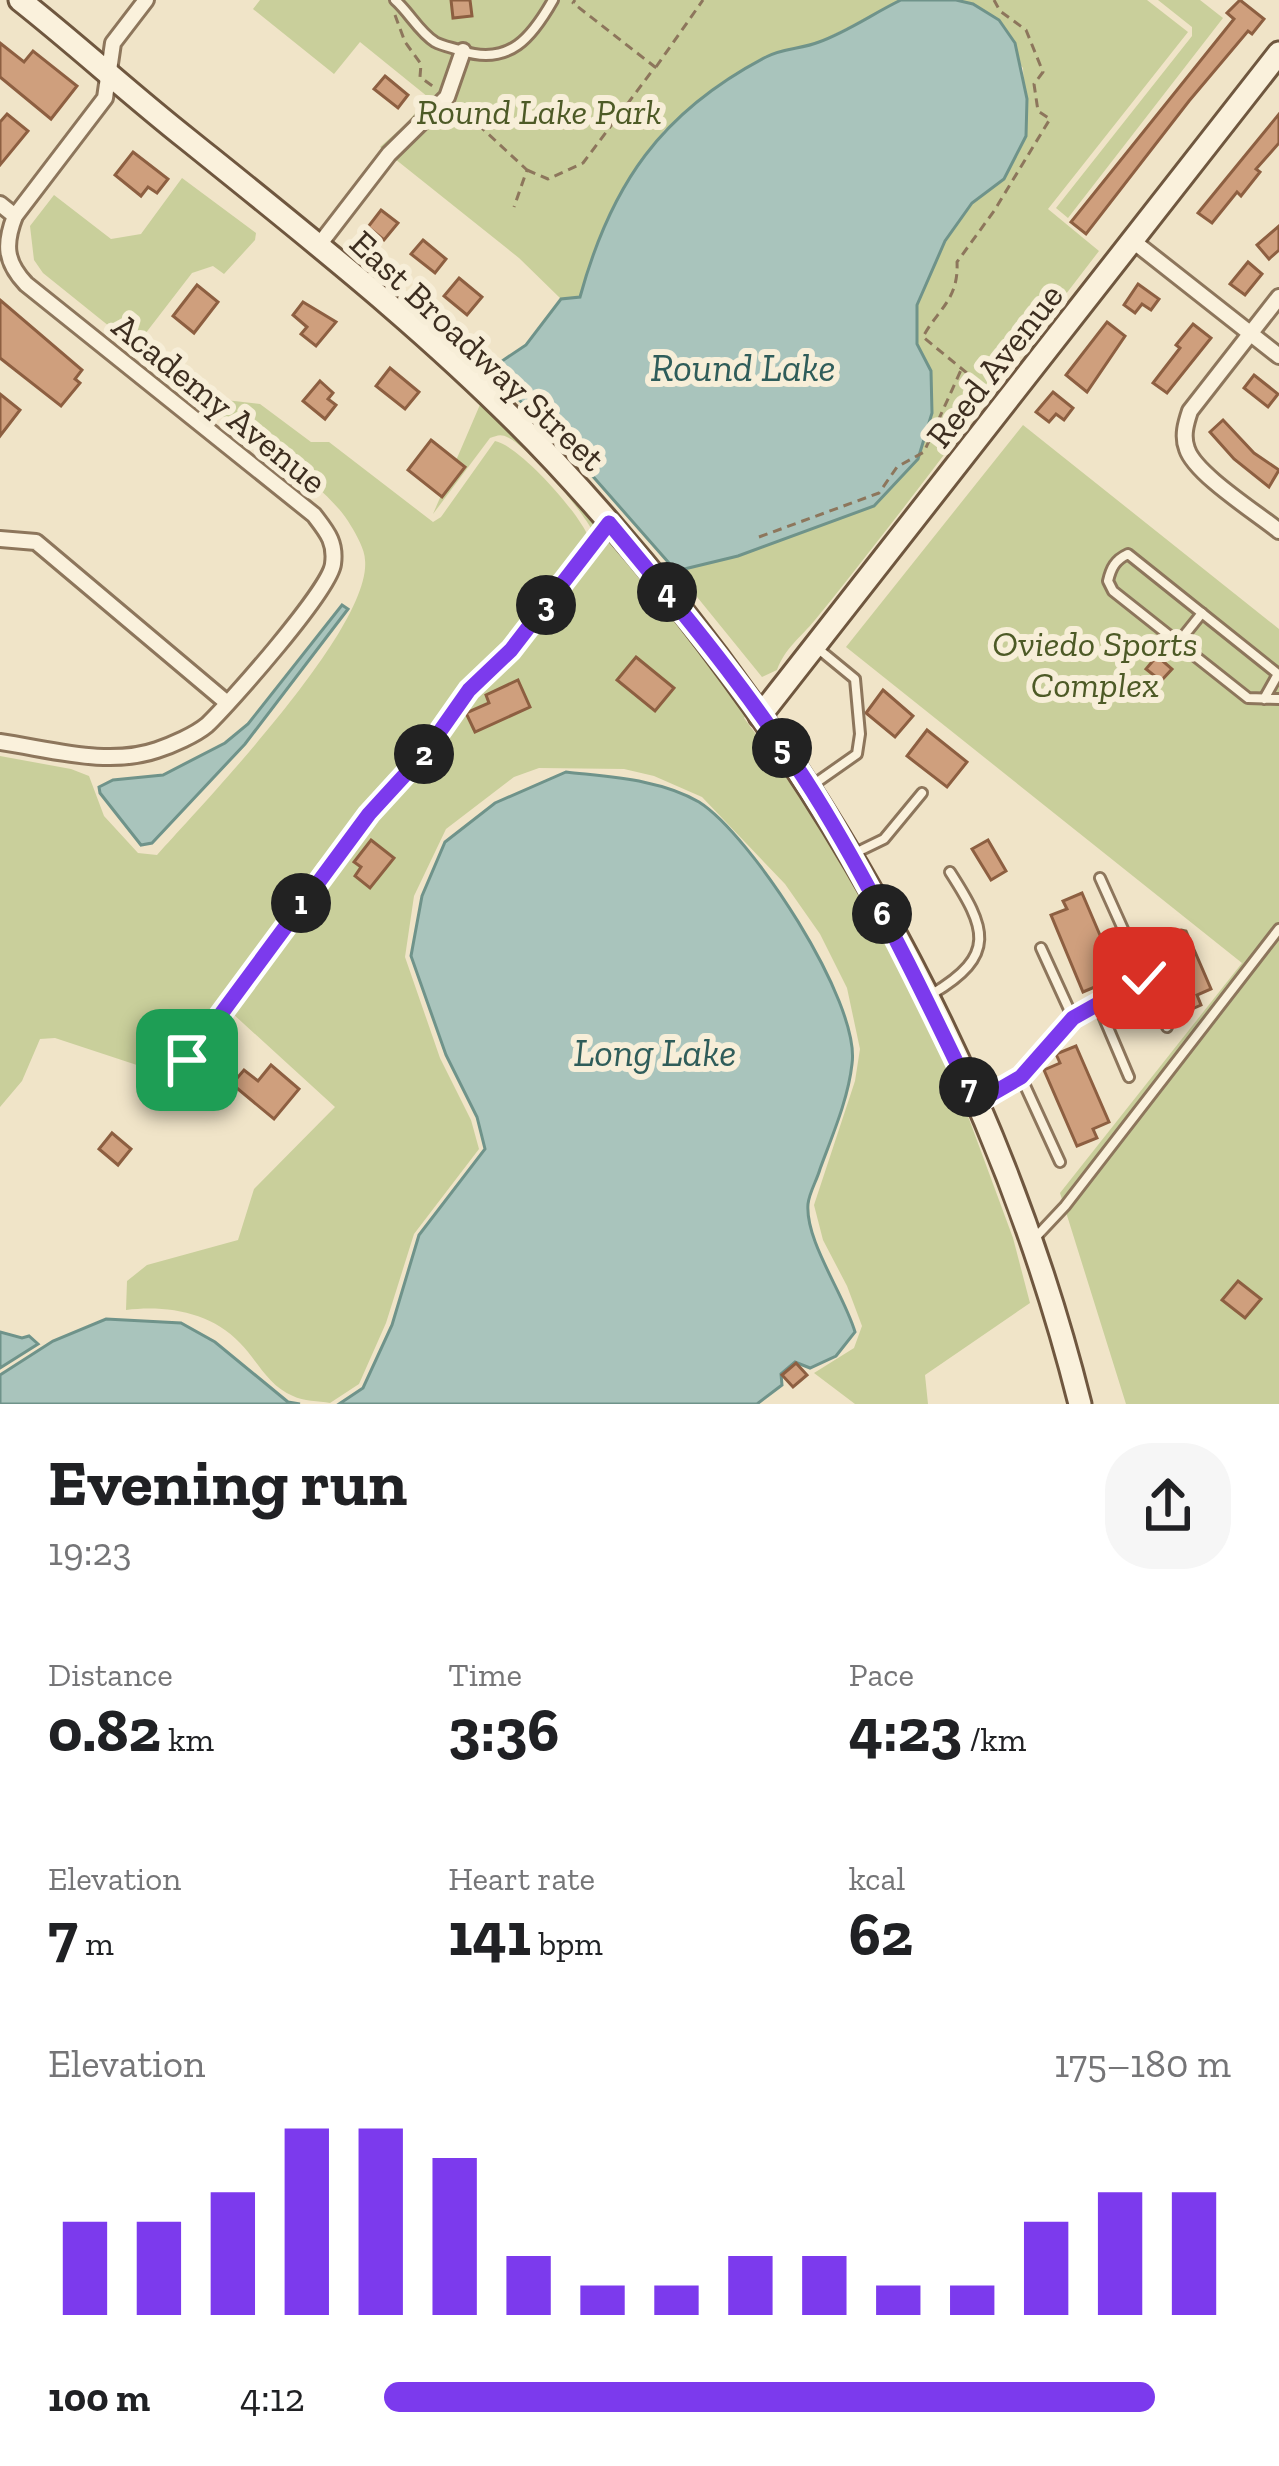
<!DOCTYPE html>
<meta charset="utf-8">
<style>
body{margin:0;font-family:"Zilla Slab",serif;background:#f6f6f6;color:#202124;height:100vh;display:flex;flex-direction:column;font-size:45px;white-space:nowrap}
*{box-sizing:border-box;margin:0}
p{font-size:39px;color:#757577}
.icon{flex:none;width:66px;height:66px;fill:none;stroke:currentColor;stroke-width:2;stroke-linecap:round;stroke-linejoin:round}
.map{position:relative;height:1404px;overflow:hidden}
.drawer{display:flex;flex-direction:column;background:#fff;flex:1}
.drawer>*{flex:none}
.pin{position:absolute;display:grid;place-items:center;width:102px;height:102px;color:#fff;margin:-51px;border-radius:24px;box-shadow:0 6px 18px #0006}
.km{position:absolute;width:60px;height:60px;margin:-30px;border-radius:50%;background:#222;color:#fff;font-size:33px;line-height:60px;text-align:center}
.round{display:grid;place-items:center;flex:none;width:126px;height:126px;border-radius:48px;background:#f6f6f6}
.headline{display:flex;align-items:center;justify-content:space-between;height:204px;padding:0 48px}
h1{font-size:66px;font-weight:700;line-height:90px}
.figures{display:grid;grid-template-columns:repeat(3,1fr);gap:18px;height:204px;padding:12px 48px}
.figures div{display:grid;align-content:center}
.figures b{font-size:60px;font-weight:700}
.figures small{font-size:33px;font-weight:400}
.figures p{font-size:33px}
.chart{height:336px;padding:24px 48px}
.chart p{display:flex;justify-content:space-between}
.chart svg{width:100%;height:216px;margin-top:12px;stroke:#7c3aed;stroke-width:6}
ul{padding:0 48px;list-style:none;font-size:39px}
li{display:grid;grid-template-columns:192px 144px 1fr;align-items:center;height:90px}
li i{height:30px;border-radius:15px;background:#7c3aed}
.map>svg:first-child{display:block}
.green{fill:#c9cf9b}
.water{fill:#a9c4bc;stroke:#6f938a;stroke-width:3}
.building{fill:#cf9f7d;stroke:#8d5f41;stroke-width:3}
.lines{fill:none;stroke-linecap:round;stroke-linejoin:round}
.lane-casing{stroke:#8d765c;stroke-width:14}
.street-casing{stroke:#8d765c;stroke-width:20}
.secondary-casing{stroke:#6f573f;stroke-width:27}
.path{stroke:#8d765c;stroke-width:3;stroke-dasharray:9 6;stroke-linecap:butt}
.lane{stroke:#faf1dc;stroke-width:8}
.street{stroke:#faf1dc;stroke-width:14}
.secondary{stroke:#faf1dc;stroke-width:21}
.route-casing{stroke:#fff;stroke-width:24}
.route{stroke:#7c3aed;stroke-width:15}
.labels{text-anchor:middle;stroke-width:12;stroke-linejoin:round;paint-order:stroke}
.park-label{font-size:36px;font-style:italic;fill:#4d5a26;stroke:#f7eed8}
.street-label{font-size:36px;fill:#3d2e20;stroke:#f7eed8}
.water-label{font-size:39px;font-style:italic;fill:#2f5d5a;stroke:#f7eed8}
</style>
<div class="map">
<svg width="1279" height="1404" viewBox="0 0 1279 1404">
<rect width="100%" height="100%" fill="#f0e4c8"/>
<g class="green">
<polygon points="260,0 901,0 819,42 769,55 664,130 585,281 580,297 561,299 519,258 380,147 407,123 428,97 360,42 334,74 253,9"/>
<path d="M956 0H1147L1188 32 1048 209 1099 251C1023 349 950 449 873 547 854 571 835 596 815 620 801 637 785 648 777 670L762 677 676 571 738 556 874 506 918 458 932 413 931 371 917 344V305L945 241 972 203 1004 179 1026 135 1023 68 973 4Z"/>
<polygon points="1158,0 1200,0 1223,18 1068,218 1056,208 1192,36 1192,27"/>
<polygon points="182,178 256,233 255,240 224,274 213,266 192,273 135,347 43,273 34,260 30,226 54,195 111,239 141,234"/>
<path d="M217 399 260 404 311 442H329L433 522 441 517 495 441C520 446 578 512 588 536L516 632 449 701 409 759 317 864 189 1049 155 1071 55 1038 40 1039 22 1081 0 1107V756L71 769 89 776 104 816 138 853 157 855C205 801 372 628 365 560 365 550 356 534 351 526 326 481 245 438 205 402Z"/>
<path d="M482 400 600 524 593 532C583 511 530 449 509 438 500 433 497 436 490 438L433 514Z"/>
<polygon points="1023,425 1279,629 1279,1404 1126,1404 1060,1193 1242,963 846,647"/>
<path d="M609 534 748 712 744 718 828 831 897 956 948 1062 1013 1238 1030 1303 925 1375 928 1404H855L814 1373 854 1348 862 1326 847 1286 823 1240 814 1205 855 1081 860 1049 847 988 820 934 785 884 702 797 654 776 624 769 539 768 514 777 446 829 414 896 405 957 440 1058 471 1120 479 1149 414 1234 386 1323 359 1384 330 1403C319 1401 303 1401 293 1396 268 1386 257 1360 240 1343 211 1312 166 1305 126 1310L127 1281 147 1265 238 1240 254 1189 335 1107 232 1013 374 818 429 758 473 695 516 654Z"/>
</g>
<g class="water">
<path d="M901 0H956L973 4 999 20 1015 43 1027 99 1026 136 1004 179 972 203 945 241 917 305V344L931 371 932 413 918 459 874 506 738 556 676 571 568 448 508 389 501 373 502 361 526 345 561 299 580 297C611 184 661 112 766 57 782 48 802 49 819 42 847 32 874 13 901 0Z"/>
<polygon points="342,605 348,609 245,744 152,843 141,845 100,793 99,787 113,780 163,775 225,743 248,724"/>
<path d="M566 772C609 777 660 779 699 802 751 835 861 1002 852 1064 848 1100 832 1136 820 1169 817 1180 809 1193 808 1204 805 1241 844 1294 855 1332L836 1356 810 1368 795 1362 781 1374 782 1385 757 1404H339L363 1388 392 1325 419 1235 485 1149 477 1117 446 1055 411 956 422 896 445 842 495 803Z"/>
<polygon points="106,1319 181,1323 215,1342 288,1402 300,1404 0,1404 0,1375 53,1341"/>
<polygon points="0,1332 22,1338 29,1336 38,1344 0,1368"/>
</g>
<g class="building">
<polygon points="451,0 470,0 472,16 453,18"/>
<polygon points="1240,0 1264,19 1252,34 1248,31 1189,101 1086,234 1071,222 1234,19 1227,13"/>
<polygon points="0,43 24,62 33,51 77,86 51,119 0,77"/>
<polygon points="385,76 408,95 398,108 374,89"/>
<polygon points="7,114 28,131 0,165 0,122"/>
<polygon points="1279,114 1279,143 1256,169 1260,172 1241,196 1237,192 1212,223 1198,213"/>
<polygon points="133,152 168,179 157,193 148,187 141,196 115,175"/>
<polygon points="381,210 398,223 384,240 368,227"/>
<polygon points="1279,226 1279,250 1269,259 1257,245"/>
<polygon points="423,240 446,259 435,273 411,254"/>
<polygon points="1248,262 1262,274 1245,295 1230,284"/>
<polygon points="459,278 482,297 467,315 444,296"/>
<polygon points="1138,284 1159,299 1151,310 1142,304 1135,313 1124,305"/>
<polygon points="197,285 218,302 194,333 173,316"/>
<polygon points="0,300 82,370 75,379 80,383 61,406 0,358"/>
<polygon points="303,302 336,322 316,346 301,334 307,327 293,315"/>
<polygon points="1107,322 1125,336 1087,392 1066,375"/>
<polygon points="1193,324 1211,338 1167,393 1153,383 1180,348 1176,345"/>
<polygon points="390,368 419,392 405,409 376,386"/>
<polygon points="1254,375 1278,394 1268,407 1244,388"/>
<polygon points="320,381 333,393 328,399 336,405 325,419 303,401"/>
<polygon points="1053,392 1073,408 1064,420 1056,414 1049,422 1036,412"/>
<polygon points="0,394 20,410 0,436"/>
<polygon points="1223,420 1254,453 1279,470 1269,487 1234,459 1210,432"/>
<polygon points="431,440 465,467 442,497 408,470"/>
<polygon points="1157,656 1172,669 1161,681 1146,669"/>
<polygon points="636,657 674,688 655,711 617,680"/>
<polygon points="518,680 530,707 475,732 466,713 489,703 486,695"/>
<polygon points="883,690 913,716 895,737 866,713"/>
<polygon points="927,730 967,762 947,787 907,756"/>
<polygon points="371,840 394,858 370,888 355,876 361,867 354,862"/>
<polygon points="988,840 1006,871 991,880 972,849"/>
<polygon points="1082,893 1114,968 1098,975 1102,984 1083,992 1051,915 1067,909 1063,901"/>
<polygon points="1181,930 1186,931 1211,989 1197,995 1201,1005 1185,1012 1179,997 1175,998 1161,956 1174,950 1169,939"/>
<polygon points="1076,1046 1109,1122 1093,1129 1097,1138 1077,1146 1044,1070 1060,1063 1056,1054"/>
<polygon points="271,1065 299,1089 274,1119 232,1084 244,1070 258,1081"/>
<polygon points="112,1133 131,1149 118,1165 99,1149"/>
<polygon points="1238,1281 1261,1299 1245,1318 1222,1300"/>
<polygon points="796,1363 807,1375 793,1387 782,1375"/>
</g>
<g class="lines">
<defs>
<g id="lane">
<path d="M395 0C409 12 419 32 435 42 442 46 454 48 462 51 510 66 532 37 553 0"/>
<polyline points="1178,643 1202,613"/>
<path d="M1264 699 1278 674 1128 554C1115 560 1111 568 1108 581L1113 591 1248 698 1279 699"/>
<polyline points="810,787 857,754 860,734 855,679 816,647"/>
<polyline points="851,855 884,839 922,793"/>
<polyline points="1100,878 1167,1027"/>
<polyline points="1041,948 1073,1018"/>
<path d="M932 994C998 955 986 928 950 872"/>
<polyline points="1098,1004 1129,1077"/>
<polyline points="1021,1077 1060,1162"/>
<polyline points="978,1103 1021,1077 1073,1018 1144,978"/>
<polyline points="1034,1239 1065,1206 1279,929"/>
</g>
<g id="street">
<polyline points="0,204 15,216"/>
<polyline points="1133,241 1279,356"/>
<polyline points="319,245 389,154 447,97 463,51"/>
<path d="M1279 297 1190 411C1186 423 1182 436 1187 449 1195 474 1257 513 1279 531"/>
<polyline points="0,539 36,542 226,702"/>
<path d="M0 742C50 749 108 767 157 750 172 745 195 735 207 725 230 703 330 590 333 564 336 542 327 532 314 515L26 284C5 262 4 244 15 216L105 98 113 43 146 0"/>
<polyline points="187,1060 369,814 424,754 469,690 511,650 609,523"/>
</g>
<g id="secondary">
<path d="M20 0C77 45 130 94 187 139 315 242 443 343 555 462 801 726 992 1053 1080 1404"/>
<polyline points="760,716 1279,53"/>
</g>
</defs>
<use href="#lane" class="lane-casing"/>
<use href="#street" class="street-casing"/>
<use href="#secondary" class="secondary-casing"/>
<g class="path">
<polyline points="395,15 405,42 421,64 420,77 434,87"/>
<polyline points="656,67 703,0"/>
<polyline points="456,104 527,170 514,207"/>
<polyline points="527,170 548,179 583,163 655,67 573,3 575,0"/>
<path d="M990 392 923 337C937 310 959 300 957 262L994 211 1050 119 1038 111 1034 84 1043 72 1026 30 1000 11 994 0"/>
<polyline points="759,537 879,493 897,467 924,452 961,370"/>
</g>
<use href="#lane" class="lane"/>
<use href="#street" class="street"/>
<use href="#secondary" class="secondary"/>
</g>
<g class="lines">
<defs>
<path id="route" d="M187 1060 369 814 424 754 469 690 511 650 609 523C689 619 770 717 833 825 886 915 931 1009 976 1103L1021 1077 1073 1018 1144 978"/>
</defs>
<use href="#route" class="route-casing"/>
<use href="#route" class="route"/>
</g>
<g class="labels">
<g class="park-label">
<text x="539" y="124">Round Lake Park</text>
<text x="1095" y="656">Oviedo Sports<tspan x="1095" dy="41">Complex</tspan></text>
</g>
<g class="street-label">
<text transform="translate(478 350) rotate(43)" y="13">East Broadway Street</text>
<text transform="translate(994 365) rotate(-52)" y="13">Reed Avenue</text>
<text transform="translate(220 403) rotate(39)" y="13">Academy Avenue</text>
</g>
<g class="water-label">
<text x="743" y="381">Round Lake</text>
<text x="655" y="1066">Long Lake</text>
</g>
</g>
</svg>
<div class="pin" style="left:187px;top:1060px;background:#1e9e55"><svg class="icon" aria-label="arrive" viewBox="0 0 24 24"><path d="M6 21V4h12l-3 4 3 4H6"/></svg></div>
<div class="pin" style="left:1144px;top:978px;background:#d93025"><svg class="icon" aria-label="check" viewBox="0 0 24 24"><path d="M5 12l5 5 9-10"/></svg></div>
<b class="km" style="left:301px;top:903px">1</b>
<b class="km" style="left:424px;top:754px">2</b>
<b class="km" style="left:546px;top:605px">3</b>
<b class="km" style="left:667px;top:592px">4</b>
<b class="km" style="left:782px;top:748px">5</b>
<b class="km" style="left:882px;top:914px">6</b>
<b class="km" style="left:969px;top:1087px">7</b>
</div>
<section class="drawer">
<div class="headline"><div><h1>Evening run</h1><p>19:23</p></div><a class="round"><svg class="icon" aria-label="share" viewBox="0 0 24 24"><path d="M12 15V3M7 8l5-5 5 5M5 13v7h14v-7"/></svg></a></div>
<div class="figures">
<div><p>Distance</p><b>0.82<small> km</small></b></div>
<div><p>Time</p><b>3:36</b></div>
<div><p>Pace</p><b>4:23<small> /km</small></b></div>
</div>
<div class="figures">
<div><p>Elevation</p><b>7<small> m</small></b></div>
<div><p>Heart rate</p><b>141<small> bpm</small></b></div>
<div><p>kcal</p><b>62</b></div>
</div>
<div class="chart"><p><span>Elevation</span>175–180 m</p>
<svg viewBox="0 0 160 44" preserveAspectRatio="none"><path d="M5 44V25M15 44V25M25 44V19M35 44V6M45 44V6M55 44V12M65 44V32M75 44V38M85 44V38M95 44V32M105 44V32M115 44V38M125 44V38M135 44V25M145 44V19M155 44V19"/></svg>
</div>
<ul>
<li><b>100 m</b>4:12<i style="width:91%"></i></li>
</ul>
</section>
